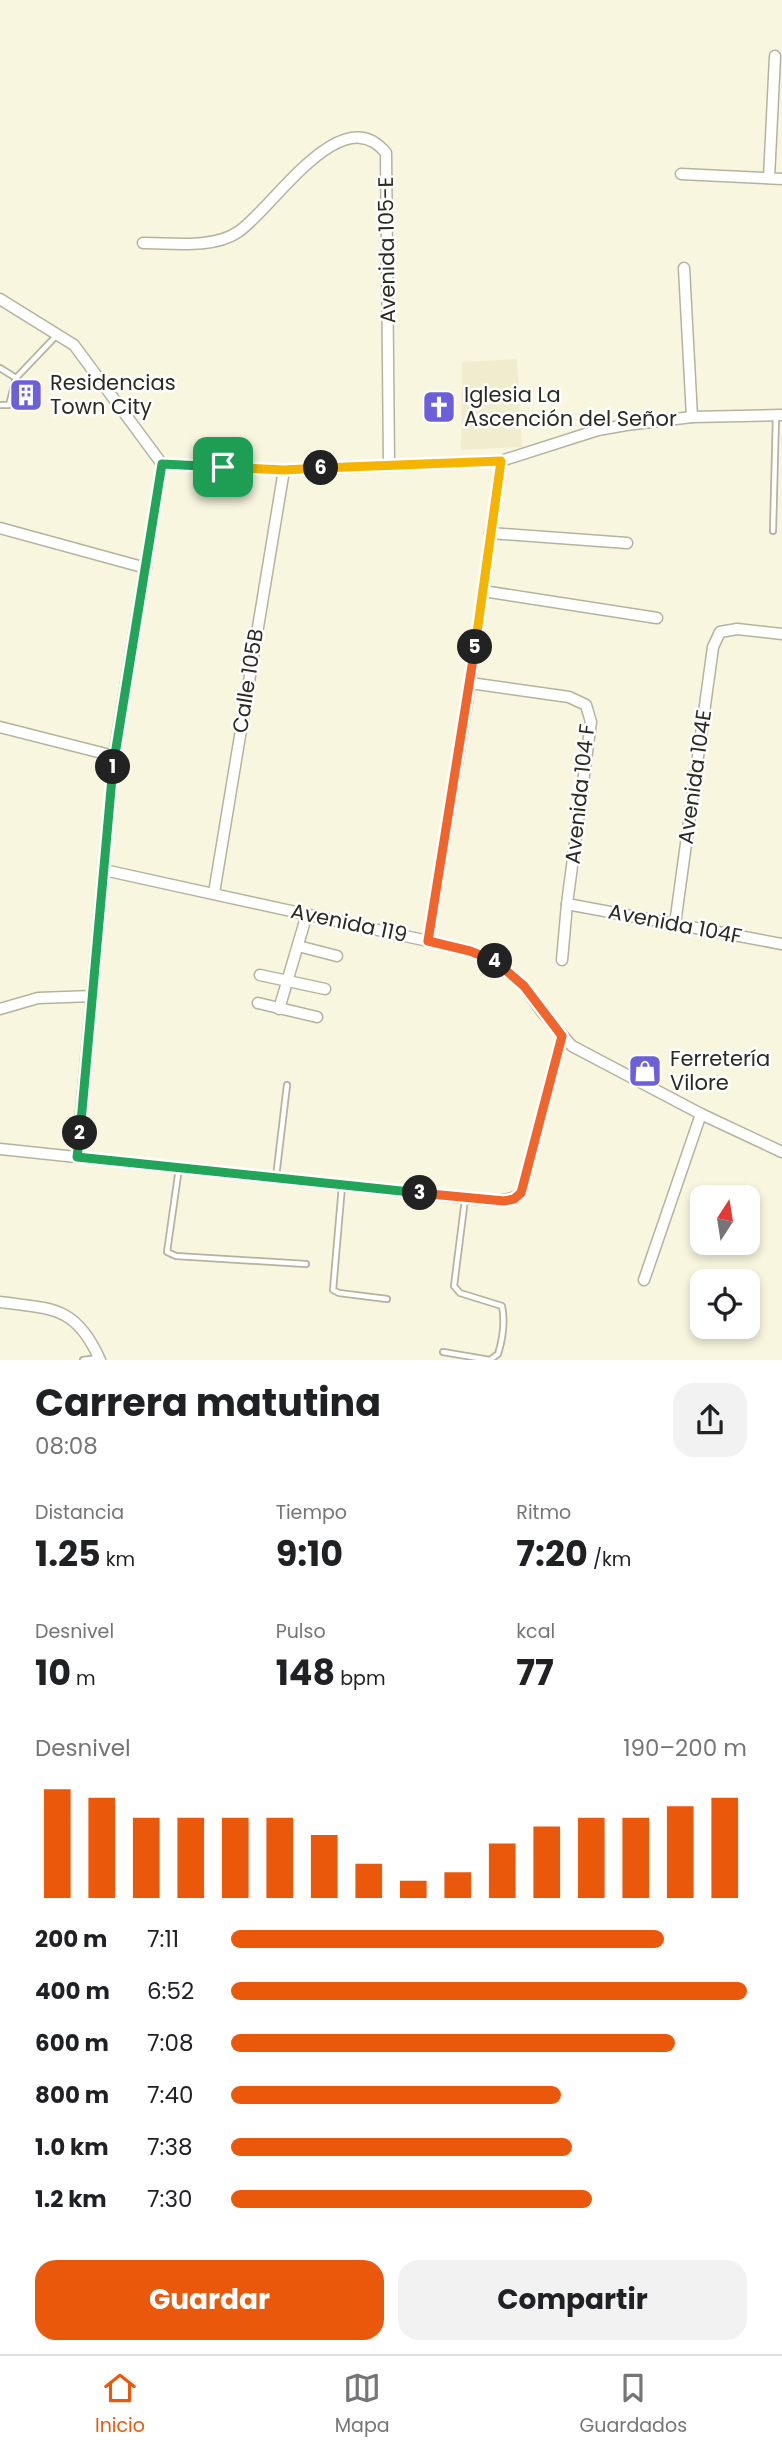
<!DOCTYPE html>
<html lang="es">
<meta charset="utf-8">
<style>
body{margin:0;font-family:Poppins,sans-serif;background:#f2f2f2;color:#202124;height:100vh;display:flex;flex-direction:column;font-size:26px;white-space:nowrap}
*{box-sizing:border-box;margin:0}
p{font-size:23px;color:#757577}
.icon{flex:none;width:38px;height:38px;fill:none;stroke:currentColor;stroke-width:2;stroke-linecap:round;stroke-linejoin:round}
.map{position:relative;height:1360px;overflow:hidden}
.panel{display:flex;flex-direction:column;background:#fff;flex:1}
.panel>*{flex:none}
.needle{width:46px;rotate:12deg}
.controls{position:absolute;left:690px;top:1185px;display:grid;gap:14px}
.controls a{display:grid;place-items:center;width:70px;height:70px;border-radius:14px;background:#fff;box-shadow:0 4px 10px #0003;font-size:35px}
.pin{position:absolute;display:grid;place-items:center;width:60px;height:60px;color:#fff;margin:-30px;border-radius:14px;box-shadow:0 4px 10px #0006}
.km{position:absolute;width:35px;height:35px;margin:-18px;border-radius:50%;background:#222;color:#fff;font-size:19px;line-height:35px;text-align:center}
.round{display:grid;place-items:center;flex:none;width:74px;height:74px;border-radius:21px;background:#f2f2f2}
.headline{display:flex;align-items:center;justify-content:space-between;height:119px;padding:0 35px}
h1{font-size:38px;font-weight:700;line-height:52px}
.figures{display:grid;grid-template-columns:repeat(3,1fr);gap:10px;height:119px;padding:7px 35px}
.figures div{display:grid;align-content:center}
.figures b{font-size:35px;font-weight:700}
.figures small{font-size:19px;font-weight:400}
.figures p{font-size:19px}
.chart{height:196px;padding:14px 35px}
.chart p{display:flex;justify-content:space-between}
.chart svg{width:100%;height:126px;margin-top:7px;stroke:#ea580c;stroke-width:6}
.button{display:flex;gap:14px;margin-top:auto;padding:14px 35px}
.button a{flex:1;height:80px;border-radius:21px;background:#ea580c;color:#fff;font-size:28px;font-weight:700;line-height:80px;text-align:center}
.button a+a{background:#f2f2f2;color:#202124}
ul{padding:0 35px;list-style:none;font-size:23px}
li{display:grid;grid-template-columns:112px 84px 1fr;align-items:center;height:52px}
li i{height:18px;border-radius:9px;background:#ea580c}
.tabs{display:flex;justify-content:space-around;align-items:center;height:98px;border-top:2px solid #e0e0e0;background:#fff;font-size:19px;color:#757577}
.tabs a{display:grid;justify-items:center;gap:4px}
.tabs .selected{color:#ea580c}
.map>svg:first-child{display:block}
.built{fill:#f0edce}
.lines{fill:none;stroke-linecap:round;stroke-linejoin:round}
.service-casing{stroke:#b5b39d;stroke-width:8}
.minor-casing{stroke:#b5b39d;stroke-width:13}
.service{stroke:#fff;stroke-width:4.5}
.minor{stroke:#fff;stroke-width:10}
.split-1-casing{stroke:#fff;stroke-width:14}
.split-2-casing{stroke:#fff;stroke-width:14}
.split-3-casing{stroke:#fff;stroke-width:14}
.split-4-casing{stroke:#fff;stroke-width:14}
.split-5-casing{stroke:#fff;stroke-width:14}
.split-6-casing{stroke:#fff;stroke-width:14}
.split-7-casing{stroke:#fff;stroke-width:14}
.split-1{stroke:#22a559;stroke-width:9}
.split-2{stroke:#22a559;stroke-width:9}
.split-3{stroke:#22a559;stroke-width:9}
.split-4{stroke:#f0652b;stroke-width:9}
.split-5{stroke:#f0652b;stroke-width:9}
.split-6{stroke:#f5b400;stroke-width:9}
.split-7{stroke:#f5b400;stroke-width:9}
.labels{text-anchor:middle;stroke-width:5;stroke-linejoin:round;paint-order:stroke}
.street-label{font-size:21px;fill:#2b2a21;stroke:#fff}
.poi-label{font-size:21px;fill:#2b2a21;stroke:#fff;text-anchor:start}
</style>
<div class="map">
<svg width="782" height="1360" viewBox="0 0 782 1360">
<rect width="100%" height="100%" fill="#f8f6df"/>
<polygon class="built" points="517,359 522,447 461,450 462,362"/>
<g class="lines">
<defs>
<g id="service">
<polyline points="0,368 16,378"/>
<polyline points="0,405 9,405 16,378 57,335"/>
<polyline points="773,531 776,416"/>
<polyline points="179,1168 167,1252 176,1256 306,1264"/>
<polyline points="276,1177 287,1085"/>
<polyline points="342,1186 333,1290 339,1293 387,1299"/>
<path d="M443 1352 490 1360 498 1354C503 1338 505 1321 502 1306L460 1293 454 1286 465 1199"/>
<polyline points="83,1360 98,1358"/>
</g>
<g id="minor">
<polyline points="681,174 782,179"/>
<polyline points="769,178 775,56"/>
<path d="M143 243C172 243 213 249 238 232 272 210 341 97 386 153L389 465"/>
<polyline points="684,268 692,417"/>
<polyline points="0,299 74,345 162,464 284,470 501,461 598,430 626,425 692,417 782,415"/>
<polyline points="0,528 146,568"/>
<polyline points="490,533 627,543"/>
<polyline points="483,591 657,618"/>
<polyline points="470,683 569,697 586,705 591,722 567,904 562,960"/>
<polyline points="0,727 114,756"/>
<polyline points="104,870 428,941 470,951 495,962 524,986 542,1012 572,1046 701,1114 782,1152"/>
<polyline points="214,893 284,470"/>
<polyline points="567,904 782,944"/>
<polyline points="675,924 713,647 720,632 737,629 782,634"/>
<polyline points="428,941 470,683 501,461"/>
<polyline points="298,946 337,956"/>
<polyline points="260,975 325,989"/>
<polyline points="258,1003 317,1017"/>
<polyline points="0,1009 38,998 93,996"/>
<polyline points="279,1009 307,914"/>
<path d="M0 1149 465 1198C484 1199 506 1205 521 1193L562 1036"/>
<polyline points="77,1157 114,756 162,464"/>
<polyline points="644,1280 701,1114"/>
<path d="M0 1302C53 1309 76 1306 100 1360"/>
</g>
</defs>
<use href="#service" class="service-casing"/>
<use href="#minor" class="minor-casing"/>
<use href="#service" class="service"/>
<use href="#minor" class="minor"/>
</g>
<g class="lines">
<defs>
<polyline id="split-1" points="113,767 162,464 223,467"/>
<polyline id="split-2" points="80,1133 113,767"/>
<polyline id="split-3" points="80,1133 77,1157 420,1193"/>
<polyline id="split-4" points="420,1193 504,1201 514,1199 521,1193 562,1036 524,986 495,961"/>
<polyline id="split-5" points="475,647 428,941 470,951 495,961"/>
<polyline id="split-6" points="321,468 501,461 475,647"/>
<polyline id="split-7" points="223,467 284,470 321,468"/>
</defs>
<use href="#split-1" class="split-1-casing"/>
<use href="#split-2" class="split-2-casing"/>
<use href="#split-3" class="split-3-casing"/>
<use href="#split-4" class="split-4-casing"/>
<use href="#split-5" class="split-5-casing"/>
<use href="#split-6" class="split-6-casing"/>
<use href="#split-7" class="split-7-casing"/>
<use href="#split-1" class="split-1"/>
<use href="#split-2" class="split-2"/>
<use href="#split-3" class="split-3"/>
<use href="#split-4" class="split-4"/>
<use href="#split-5" class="split-5"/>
<use href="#split-6" class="split-6"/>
<use href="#split-7" class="split-7"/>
</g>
<defs>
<symbol id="building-square" viewBox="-11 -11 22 22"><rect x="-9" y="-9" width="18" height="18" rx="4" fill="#6b60da" stroke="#fff"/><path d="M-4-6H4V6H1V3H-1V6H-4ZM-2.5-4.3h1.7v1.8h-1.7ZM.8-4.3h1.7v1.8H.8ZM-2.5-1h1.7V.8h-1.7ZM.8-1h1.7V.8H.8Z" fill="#fff"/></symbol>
<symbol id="church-square" viewBox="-11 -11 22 22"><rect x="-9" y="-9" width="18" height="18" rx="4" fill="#6b60da" stroke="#fff"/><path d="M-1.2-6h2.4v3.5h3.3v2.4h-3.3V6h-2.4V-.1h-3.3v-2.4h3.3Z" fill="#fff"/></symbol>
<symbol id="shop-square" viewBox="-11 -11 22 22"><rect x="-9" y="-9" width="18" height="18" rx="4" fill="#6b60da" stroke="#fff"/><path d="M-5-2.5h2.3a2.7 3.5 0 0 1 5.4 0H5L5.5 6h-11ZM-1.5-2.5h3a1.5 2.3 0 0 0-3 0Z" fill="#fff"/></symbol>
</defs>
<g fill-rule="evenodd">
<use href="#building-square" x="7" y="376" width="38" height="38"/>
<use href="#church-square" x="420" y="388" width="38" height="38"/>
<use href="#shop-square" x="626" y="1052" width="38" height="38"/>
</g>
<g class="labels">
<g class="street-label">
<text transform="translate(387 250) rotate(-91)" y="7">Avenida 105-E</text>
<text transform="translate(248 681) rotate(-81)" y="7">Calle 105B</text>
<text transform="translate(695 777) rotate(-82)" y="7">Avenida 104E</text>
<text transform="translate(580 794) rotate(-84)" y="7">Avenida 104 F</text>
<text transform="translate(349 923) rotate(12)" y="7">Avenida 119</text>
<text transform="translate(675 924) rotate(11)" y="7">Avenida 104F</text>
</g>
<g class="poi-label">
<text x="50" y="390">Residencias<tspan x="50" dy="24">Town City</tspan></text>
<text x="464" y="402">Iglesia La<tspan x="464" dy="24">Ascención del Señor</tspan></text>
<text x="670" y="1066">Ferretería<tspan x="670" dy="24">Vilore</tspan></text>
</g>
</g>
</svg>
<div class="controls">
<a><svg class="needle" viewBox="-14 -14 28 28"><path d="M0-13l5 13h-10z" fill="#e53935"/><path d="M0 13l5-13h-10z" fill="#757577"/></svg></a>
<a><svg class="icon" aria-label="locate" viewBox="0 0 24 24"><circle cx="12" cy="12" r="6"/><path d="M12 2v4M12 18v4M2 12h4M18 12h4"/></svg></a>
</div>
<div class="pin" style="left:223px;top:467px;background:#1e9e55"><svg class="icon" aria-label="arrive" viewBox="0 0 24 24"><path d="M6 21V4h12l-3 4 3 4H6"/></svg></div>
<b class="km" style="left:113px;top:767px">1</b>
<b class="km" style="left:80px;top:1133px">2</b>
<b class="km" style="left:420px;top:1193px">3</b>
<b class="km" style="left:495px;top:961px">4</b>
<b class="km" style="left:475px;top:647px">5</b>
<b class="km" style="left:321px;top:468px">6</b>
</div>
<section class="panel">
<div class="headline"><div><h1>Carrera matutina</h1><p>08:08</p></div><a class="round"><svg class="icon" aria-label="share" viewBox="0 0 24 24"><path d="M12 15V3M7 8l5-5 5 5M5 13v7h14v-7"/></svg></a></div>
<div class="figures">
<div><p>Distancia</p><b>1.25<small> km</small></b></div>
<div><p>Tiempo</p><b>9:10</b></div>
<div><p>Ritmo</p><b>7:20<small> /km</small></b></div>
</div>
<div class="figures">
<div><p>Desnivel</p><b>10<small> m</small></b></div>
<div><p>Pulso</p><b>148<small> bpm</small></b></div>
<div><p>kcal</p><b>77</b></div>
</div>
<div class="chart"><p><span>Desnivel</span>190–200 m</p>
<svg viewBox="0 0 160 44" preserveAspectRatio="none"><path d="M5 44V6M15 44V9M25 44V16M35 44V16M45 44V16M55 44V16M65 44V22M75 44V32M85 44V38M95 44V35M105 44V25M115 44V19M125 44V16M135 44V16M145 44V12M155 44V9"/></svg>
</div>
<ul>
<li><b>200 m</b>7:11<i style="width:84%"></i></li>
<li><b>400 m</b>6:52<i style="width:100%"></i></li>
<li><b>600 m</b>7:08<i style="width:86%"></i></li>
<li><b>800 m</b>7:40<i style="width:64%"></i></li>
<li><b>1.0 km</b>7:38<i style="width:66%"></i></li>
<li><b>1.2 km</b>7:30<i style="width:70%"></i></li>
</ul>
<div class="button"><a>Guardar</a><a>Compartir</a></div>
</section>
<nav class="tabs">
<a class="selected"><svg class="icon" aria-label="home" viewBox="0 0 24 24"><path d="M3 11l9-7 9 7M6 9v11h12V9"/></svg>Inicio</a>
<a><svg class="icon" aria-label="map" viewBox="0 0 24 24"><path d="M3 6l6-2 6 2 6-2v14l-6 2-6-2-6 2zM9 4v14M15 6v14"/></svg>Mapa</a>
<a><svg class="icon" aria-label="saved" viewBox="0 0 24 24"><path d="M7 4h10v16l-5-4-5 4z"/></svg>Guardados</a>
</nav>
